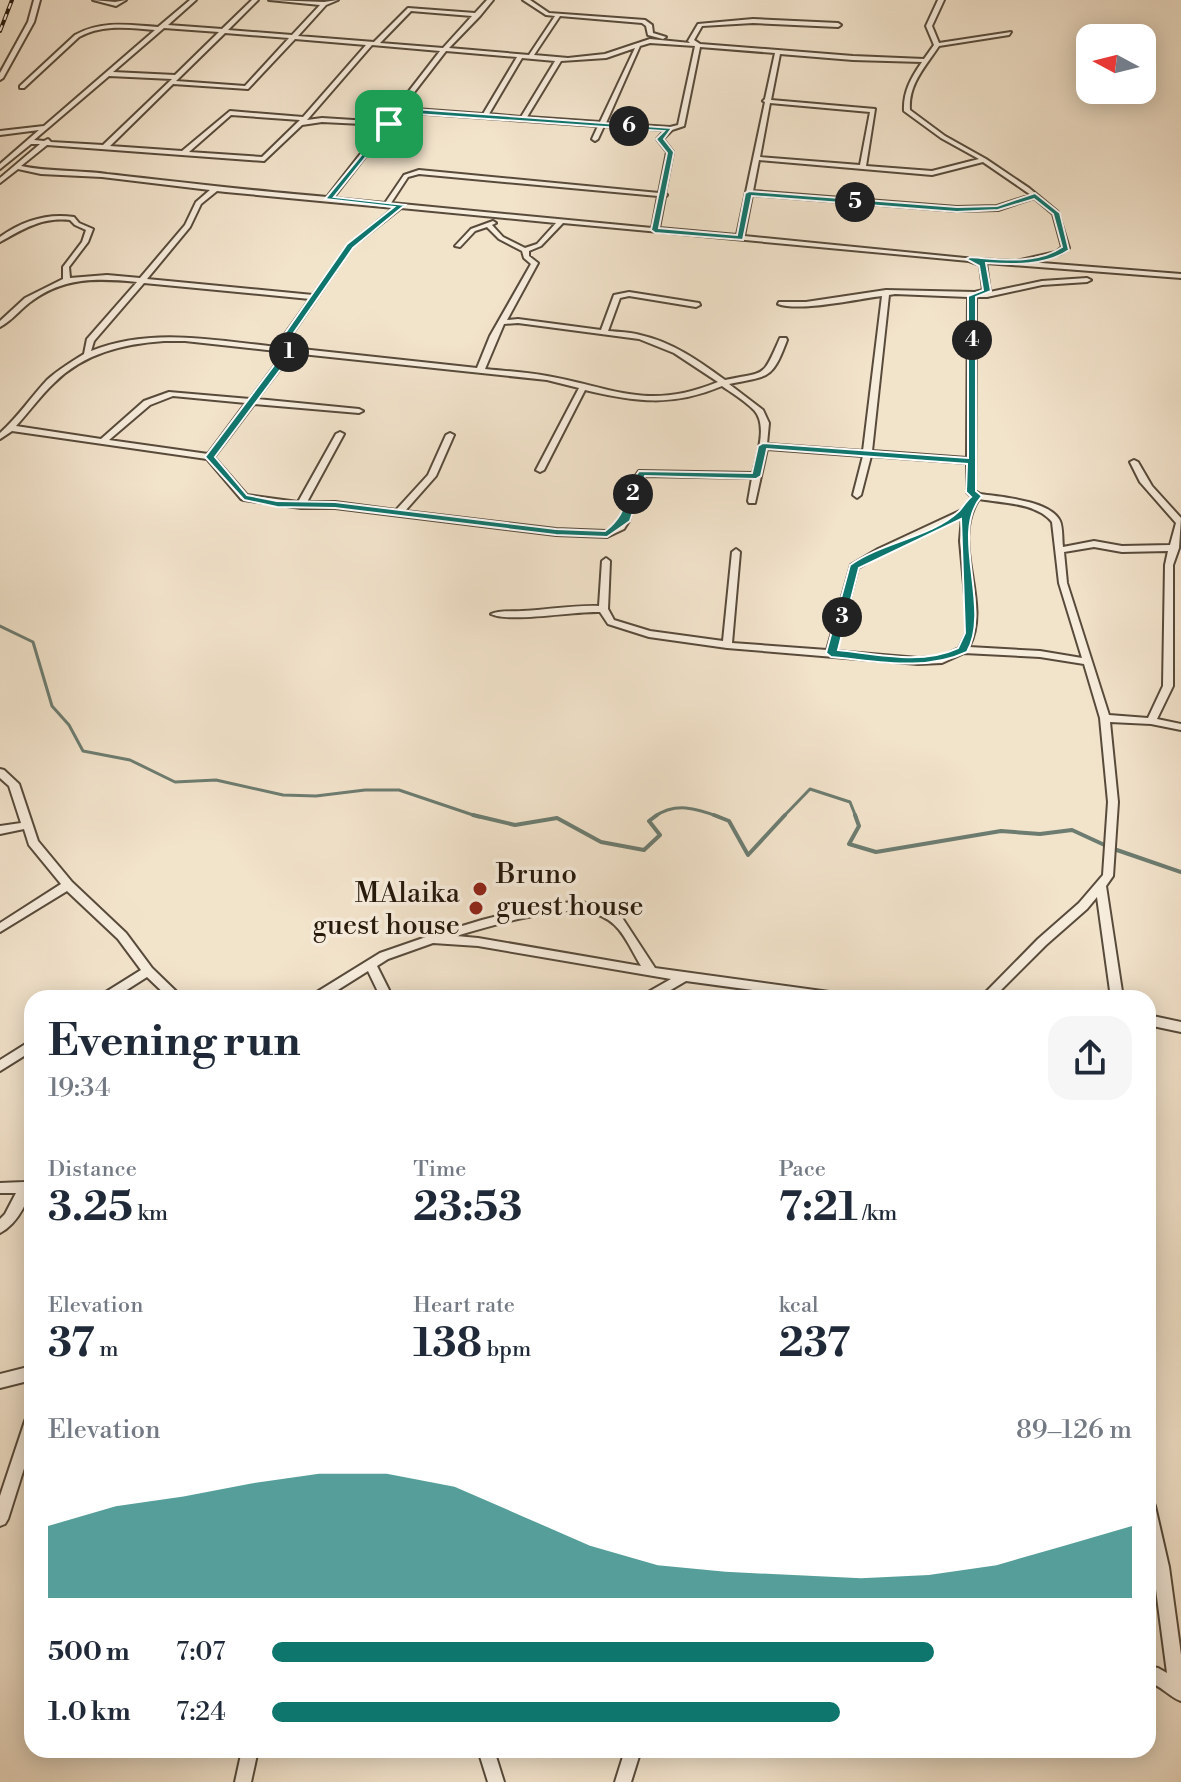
<!DOCTYPE html>
<meta charset="utf-8">
<style>
body{margin:0;font-family:"Libre Bodoni",serif;background:#f6f6f7;color:#1f2937;height:100vh;display:flex;flex-direction:column;font-size:30px;white-space:nowrap}
*{box-sizing:border-box;margin:0}
p{font-size:26px;color:#747a83}
.icon{flex:none;width:44px;height:44px;fill:none;stroke:currentColor;stroke-width:2;stroke-linecap:round;stroke-linejoin:round}
.map{position:relative;flex:1;overflow:hidden}
.details{position:absolute;left:24px;top:990px;width:1132px;height:768px;display:flex;flex-direction:column;background:#fff;border-radius:24px;box-shadow:0 4px 20px #0003}
.details>*{flex:none}
.needle{width:52px;rotate:277deg}
.controls{position:absolute;left:1076px;top:24px;display:grid;gap:16px}
.controls a{display:grid;place-items:center;width:80px;height:80px;border-radius:16px;background:#fff;box-shadow:0 4px 20px #0003;font-size:40px}
.pin{position:absolute;display:grid;place-items:center;width:68px;height:68px;color:#fff;margin:-34px;border-radius:16px;box-shadow:0 4px 12px #0006}
.km{position:absolute;width:40px;height:40px;margin:-20px;border-radius:50%;background:#222;color:#fff;font-size:22px;line-height:40px;text-align:center}
.round{display:grid;place-items:center;flex:none;width:84px;height:84px;border-radius:24px;background:#f6f6f7}
.headline{display:flex;align-items:center;justify-content:space-between;height:136px;padding:0 24px}
h1{font-size:44px;font-weight:700;line-height:60px}
.stats{display:grid;grid-template-columns:repeat(3,1fr);gap:12px;height:136px;padding:8px 24px}
.stats div{display:grid;align-content:center}
.stats b{font-size:40px;font-weight:700}
.stats small{font-size:22px;font-weight:400}
.stats p{font-size:22px}
.chart{height:224px;padding:16px 24px}
.chart p{display:flex;justify-content:space-between}
.chart svg{width:100%;height:144px;margin-top:8px;fill:#0f766e;opacity:.7}
ul{padding:0 24px;list-style:none;font-size:26px}
li{display:grid;grid-template-columns:128px 96px 1fr;align-items:center;height:60px}
li i{height:20px;border-radius:10px;background:#0f766e}
.map>svg:first-child{display:block}
.lines{fill:none;stroke-linecap:round;stroke-linejoin:round}
.stream-far1{stroke:#6c7c70;stroke-width:3}
.stream{stroke:#6c7c70;stroke-width:4}
.street-casing{stroke:#584b3b;stroke-width:4}
.street{fill:#f7eddd;fill-rule:evenodd}
.rail-casing{stroke:#25180b;stroke-width:4}
.rail{stroke:#f7eddd;stroke-width:2;stroke-dasharray:6;stroke-linecap:butt}
.route{fill:#0f766e;stroke:#fff;stroke-width:2;fill-rule:evenodd}
.poi-dot{fill:#8f2418;stroke:#f7eddd;stroke-width:3}
.labels{text-anchor:middle;stroke-width:7;stroke-linejoin:round;paint-order:stroke}
.poi-label{font-size:28px;fill:#25180b;stroke:#f7eddd;text-anchor:start}
</style>
<div class="map">
<svg width="1181" height="1782" viewBox="0 0 1181 1782">
<rect width="100%" height="100%" fill="#f2e3cb"/>
<filter id="stains"><feTurbulence type="fractalNoise" baseFrequency=".0025" numOctaves="4"/><feColorMatrix values="0 0 0 0 .2 0 0 0 0 .09 0 0 0 0 .02 0 0 0 .5 -.17"/></filter>
<radialGradient id="worn" r=".72"><stop offset=".6" stop-color="#630" stop-opacity="0"/><stop offset="1" stop-color="#630" stop-opacity=".3"/></radialGradient>
<g class="lines">
<g class="stream-far1">
<polyline points="0,626 33,642 52,706 69,725 83,751 130,760 175,782 216,780 283,795 316,796 365,790 399,790 479,817"/>
<path d="M654 817C675 802 696 808 719 817"/>
<polyline points="783,817 810,789 850,802 856,817"/>
</g>
<g class="stream">
<polyline points="473,815 515,825 557,818 601,842 644,850 660,835 649,821 657,815"/>
<polyline points="714,815 729,821 748,855 785,815"/>
<polyline points="855,815 859,826 849,844 876,852 1001,831 1040,834 1072,830 1111,848 1181,872"/>
</g>
<defs>
<g id="street">
<polygon points="34,0 40,0 34,22 3,78 0,80 0,73 28,22"/>
<polygon points="93,0 115,2 126,0 116,6"/>
<path d="M190 0H196L168 25 222 29 252 0H258L228 30 292 35 320 5 269 0 324 2 338 0 326 5 298 36 374 42 408 8 475 13 487 0H493L480 16 449 48 529 55 555 16 546 15 523 0H530L549 13 645 20 652 25 653 33 666 37 663 39 648 35 646 26 642 23 560 16 534 55 568 58 605 54 650 39 690 43 688 41 698 24 753 19 838 23 841 25 838 27 753 23 702 26 694 40 700 44 853 56 924 59 934 45 926 26 938 0H944L932 26 939 43 1011 32 1009 35 939 46C926 66 908 84 910 110L945 136 986 159 1029 188 1058 212 1069 248 1060 254 1029 262 1181 274V278L986 263 990 292 1042 281 1087 278 1091 280 1087 282 1042 285 987 297H976L975 491 980 494C1000 497 1050 500 1060 521 1063 528 1062 539 1063 547L1094 541 1122 546 1170 545 1176 523 1140 482 1130 462 1134 460 1138 462 1152 486 1181 518 1179 548 1173 565V686L1157 719 1181 724V730L1151 724 1110 722 1118 802 1113 876 1106 886 1123 998H1111L1097 897 1087 909 1046 945 993 998H980L1038 939 1079 903 1103 875 1108 802 1100 718 1084 664 1040 657 964 653 942 663 918 664 727 648 649 637 608 624 600 612C575 611 509 623 491 614 500 610 512 612 522 611 548 610 573 605 599 606L602 561 606 558 610 561 608 609 614 620 650 631 723 641 732 552 736 549 740 552 732 643 827 650 851 565 878 549 964 509 972 497 967 492V463L871 456 861 495 857 498 853 495 863 456 767 449 755 503H749L748 501 752 478 644 476 640 481 629 521 624 529 607 537 556 535 335 508H301L244 500 241 499 207 459 12 431 0 439V433C18 417 31 397 47 380 58 370 71 362 84 354L87 339 137 282C96 278 63 277 29 303 19 311 11 321 0 327V321L25 298 63 279V267L82 242 86 230 75 225 70 220C42 217 23 229 0 242V237C22 221 47 213 74 217L79 223 93 229 88 242 69 267 70 278 107 275 140 278 185 225 196 202 210 190 102 177 41 174 18 169 0 183V178L40 144H31L0 169V164L39 130 0 135V131L44 126 155 30C128 28 103 24 79 37L24 88H20V86L75 35C102 20 129 25 158 27ZM411 11 472 16 443 48 380 43ZM164 28 219 32 175 75 113 72ZM225 33 289 38 245 86 176 81ZM295 39 366 45 303 117 230 111 182 151 110 146 173 84 248 89ZM650 43 695 46 678 125 670 127 606 123 640 46ZM372 45 440 51 385 122 322 118 307 120ZM700 47 775 53 765 99 763 101 765 102 737 235 659 228 665 197 667 195 665 193 673 152 663 139 672 130 684 126ZM635 48 600 122 527 117 561 61 606 58ZM446 51 517 57 483 114 402 108ZM780 54 853 60 922 62C911 78 903 92 904 111L941 138 979 159 932 171 866 166 875 109 771 100ZM522 58 555 61 521 117 489 114ZM109 76 172 79 103 145 51 142 48 139 44 141 34 140ZM770 103 870 112 860 165 760 157ZM399 112 598 126 592 139 595 141 598 139 604 126 665 130 657 139 667 152 659 193 419 170 404 175 385 203 333 198 389 126 391 125V123ZM231 115 300 120 262 157 189 152ZM322 122 383 125 327 197C253 191 180 182 107 174 78 170 50 172 21 166L47 145 264 161 302 125ZM759 160 932 175 983 162 1031 195 997 206 957 207 753 191ZM419 174 658 196 652 228 391 203 408 177ZM217 191 226 192 394 208 348 245 313 295 147 279 190 227 201 204ZM752 195 957 211 998 210 1034 198 1053 214 1062 247 1056 252 1016 261 975 259 744 236ZM401 208 556 223 537 244 525 248 503 237 492 225 496 223 493 221 471 229 455 246 460 247 475 231 487 227 499 239 522 251 524 258 531 264 490 336 477 368 283 347 352 247ZM563 223 969 261 980 265 983 290 975 292 886 290 806 302H779L778 304C800 312 857 299 882 296L863 451 767 444 769 423 763 410 729 384C769 376 772 380 787 340L786 338H780C762 379 767 371 725 380 699 361 672 342 640 335 630 332 619 332 608 331L620 298 629 296 696 307 700 305 699 303 629 292 614 295 601 330 518 319 507 320 538 263 529 256V251L541 246ZM144 283 310 299 276 347C214 340 150 327 91 351L94 341ZM895 294 968 297 967 458 872 451 889 295ZM518 323 639 339 674 353 718 382C647 411 615 388 547 376 526 372 505 371 485 369L504 324ZM164 341H185L285 352 250 399 169 392 144 401 101 439 16 426C29 412 40 396 54 383 84 353 123 344 164 341ZM292 353 547 380 579 388 536 470 540 472 544 470 585 390C636 402 673 407 722 386 732 393 745 401 754 410 768 425 757 455 753 473L639 471 632 481 621 521 618 525 606 531 556 529 405 511 436 476 454 435 450 433 446 435 428 475 396 510 335 502H307L344 434 340 432 336 434 298 502 247 495 214 457 254 404 359 413 363 411 359 409 257 399ZM173 396 246 403 208 454 109 440 150 405ZM979 499C1002 503 1037 503 1052 522L1059 583 1082 658 1040 651 969 647C993 601 949 544 979 499ZM962 517 960 541 967 617 966 634 959 648 940 657 918 658 836 651 858 568 884 553ZM1094 547 1122 552 1168 551 1165 565 1163 686 1148 718 1109 715 1067 583 1064 552Z"/>
<polygon points="0,769 4,770 19,784 38,841 72,882 126,933 152,968 183,998 169,998 147,977 114,998 99,998 101,995 141,970 118,939 67,891 0,932 0,923 61,884 29,845 24,829 0,834 0,826 21,823 9,786 0,778"/>
<path d="M581 902 605 907 621 916 655 968 844 994 848 995 850 998H811L686 981 657 998H641L643 995 671 979 478 946 433 943 388 959 377 966 393 998H381L368 971 325 998H310L312 995 380 953 429 936 438 935 439 933 482 920 532 907 557 903ZM581 910C619 917 623 935 641 966L478 938 456 936C497 924 537 912 581 910Z"/>
<polygon points="1148,1015 1181,1022 1181,1032 1148,1025"/>
<polygon points="32,1040 32,1051 0,1071 0,1060"/>
<path d="M32 1178C32 1196 18 1224 0 1233V1219L5 1214 16 1193H0V1183L24 1182Z"/>
<polygon points="32,1366 32,1380 0,1388 0,1374"/>
<polygon points="32,1414 32,1443 8,1519 5,1524 0,1526 0,1496 25,1421 27,1416"/>
<path d="M1148 1499 1153 1501 1155 1506 1169 1567 1181 1655V1701C1169 1697 1161 1685 1148 1682V1666L1158 1668 1167 1673 1153 1567 1148 1542Z"/>
<polygon points="242,1750 258,1750 251,1782 235,1782"/>
<polygon points="478,1750 494,1750 504,1782 488,1782"/>
<polygon points="625,1750 641,1750 631,1782 615,1782"/>
</g>
</defs>
<use href="#street" class="street-casing"/>
<use href="#street" class="street"/>
<defs>
<polyline id="rail" points="0,31 12,0"/>
</defs>
<use href="#rail" class="rail-casing"/>
<use href="#rail" class="rail"/>
</g>
<path class="route" d="M400 108 672 128 664 139 674 152 659 228 737 235 745 193 749 191 957 207 997 206 1035 193 1060 213 1069 250C1046 266 1013 265 986 263L991 291 976 297V491L982 496C949 532 992 608 967 652 925 672 877 661 831 657L826 653 850 565C882 542 932 537 959 511 963 507 966 501 971 497L966 492 967 464 767 449 761 476 756 479 645 476 630 521 607 537 556 535 335 508 277 507 244 500 205 457 284 352 274 349 347 244 394 207 325 199ZM401 113 664 131 656 139 667 153 651 230 655 233 743 240 752 196 957 212 998 210 1034 199 1053 214 1062 247C1036 265 999 259 970 257L966 259 979 266 983 290 968 296V458L763 443 758 446 752 473 639 471C620 495 632 510 605 531L556 529 335 502 277 501 247 495 215 457 295 350 284 347 353 248 405 205 334 197ZM961 519 965 633 958 648C922 665 877 654 838 650L859 568Z"/>
<g class="poi-dot">
<circle cx="480" cy="889" r="8"/>
<circle cx="476" cy="908" r="8"/>
</g>
<g class="labels">
<g class="poi-label">
<text x="496" y="883">Bruno<tspan x="496" dy="32">guest house</tspan></text>
<text x="460" y="902" text-anchor="end">MAlaika<tspan x="460" dy="32">guest house</tspan></text>
</g>
</g>
<rect width="100%" height="100%" filter="url(#stains)"/>
<rect width="100%" height="100%" fill="url(#worn)"/>
</svg>
<div class="controls">
<a><svg class="needle" viewBox="-14 -14 28 28"><path d="M0-13l5 13h-10z" fill="#e53935"/><path d="M0 13l5-13h-10z" fill="#747a83"/></svg></a>
</div>
<div class="pin" style="left:389px;top:124px;background:#1e9e55"><svg class="icon" aria-label="arrive" viewBox="0 0 24 24"><path d="M6 21V4h12l-3 4 3 4H6"/></svg></div>
<b class="km" style="left:289px;top:352px">1</b>
<b class="km" style="left:633px;top:494px">2</b>
<b class="km" style="left:842px;top:617px">3</b>
<b class="km" style="left:972px;top:340px">4</b>
<b class="km" style="left:855px;top:202px">5</b>
<b class="km" style="left:629px;top:126px">6</b>
<section class="details">
<div class="headline"><div><h1>Evening run</h1><p>19:34</p></div><a class="round"><svg class="icon" aria-label="share" viewBox="0 0 24 24"><path d="M12 15V3M7 8l5-5 5 5M5 13v7h14v-7"/></svg></a></div>
<div class="stats">
<div><p>Distance</p><b>3.25<small> km</small></b></div>
<div><p>Time</p><b>23:53</b></div>
<div><p>Pace</p><b>7:21<small> /km</small></b></div>
</div>
<div class="stats">
<div><p>Elevation</p><b>37<small> m</small></b></div>
<div><p>Heart rate</p><b>138<small> bpm</small></b></div>
<div><p>kcal</p><b>237</b></div>
</div>
<div class="chart"><p><span>Elevation</span>89–126 m</p>
<svg viewBox="0 0 160 44" preserveAspectRatio="none"><path d="M0 44V22L10 16L20 13L30 9L40 6L50 6L60 10L70 19L80 28L90 34L100 36L110 37L120 38L130 37L140 34L150 28L160 22V44z"/></svg>
</div>
<ul>
<li><b>500 m</b>7:07<i style="width:77%"></i></li>
<li><b>1.0 km</b>7:24<i style="width:66%"></i></li>
</ul>
</section>
</div>
